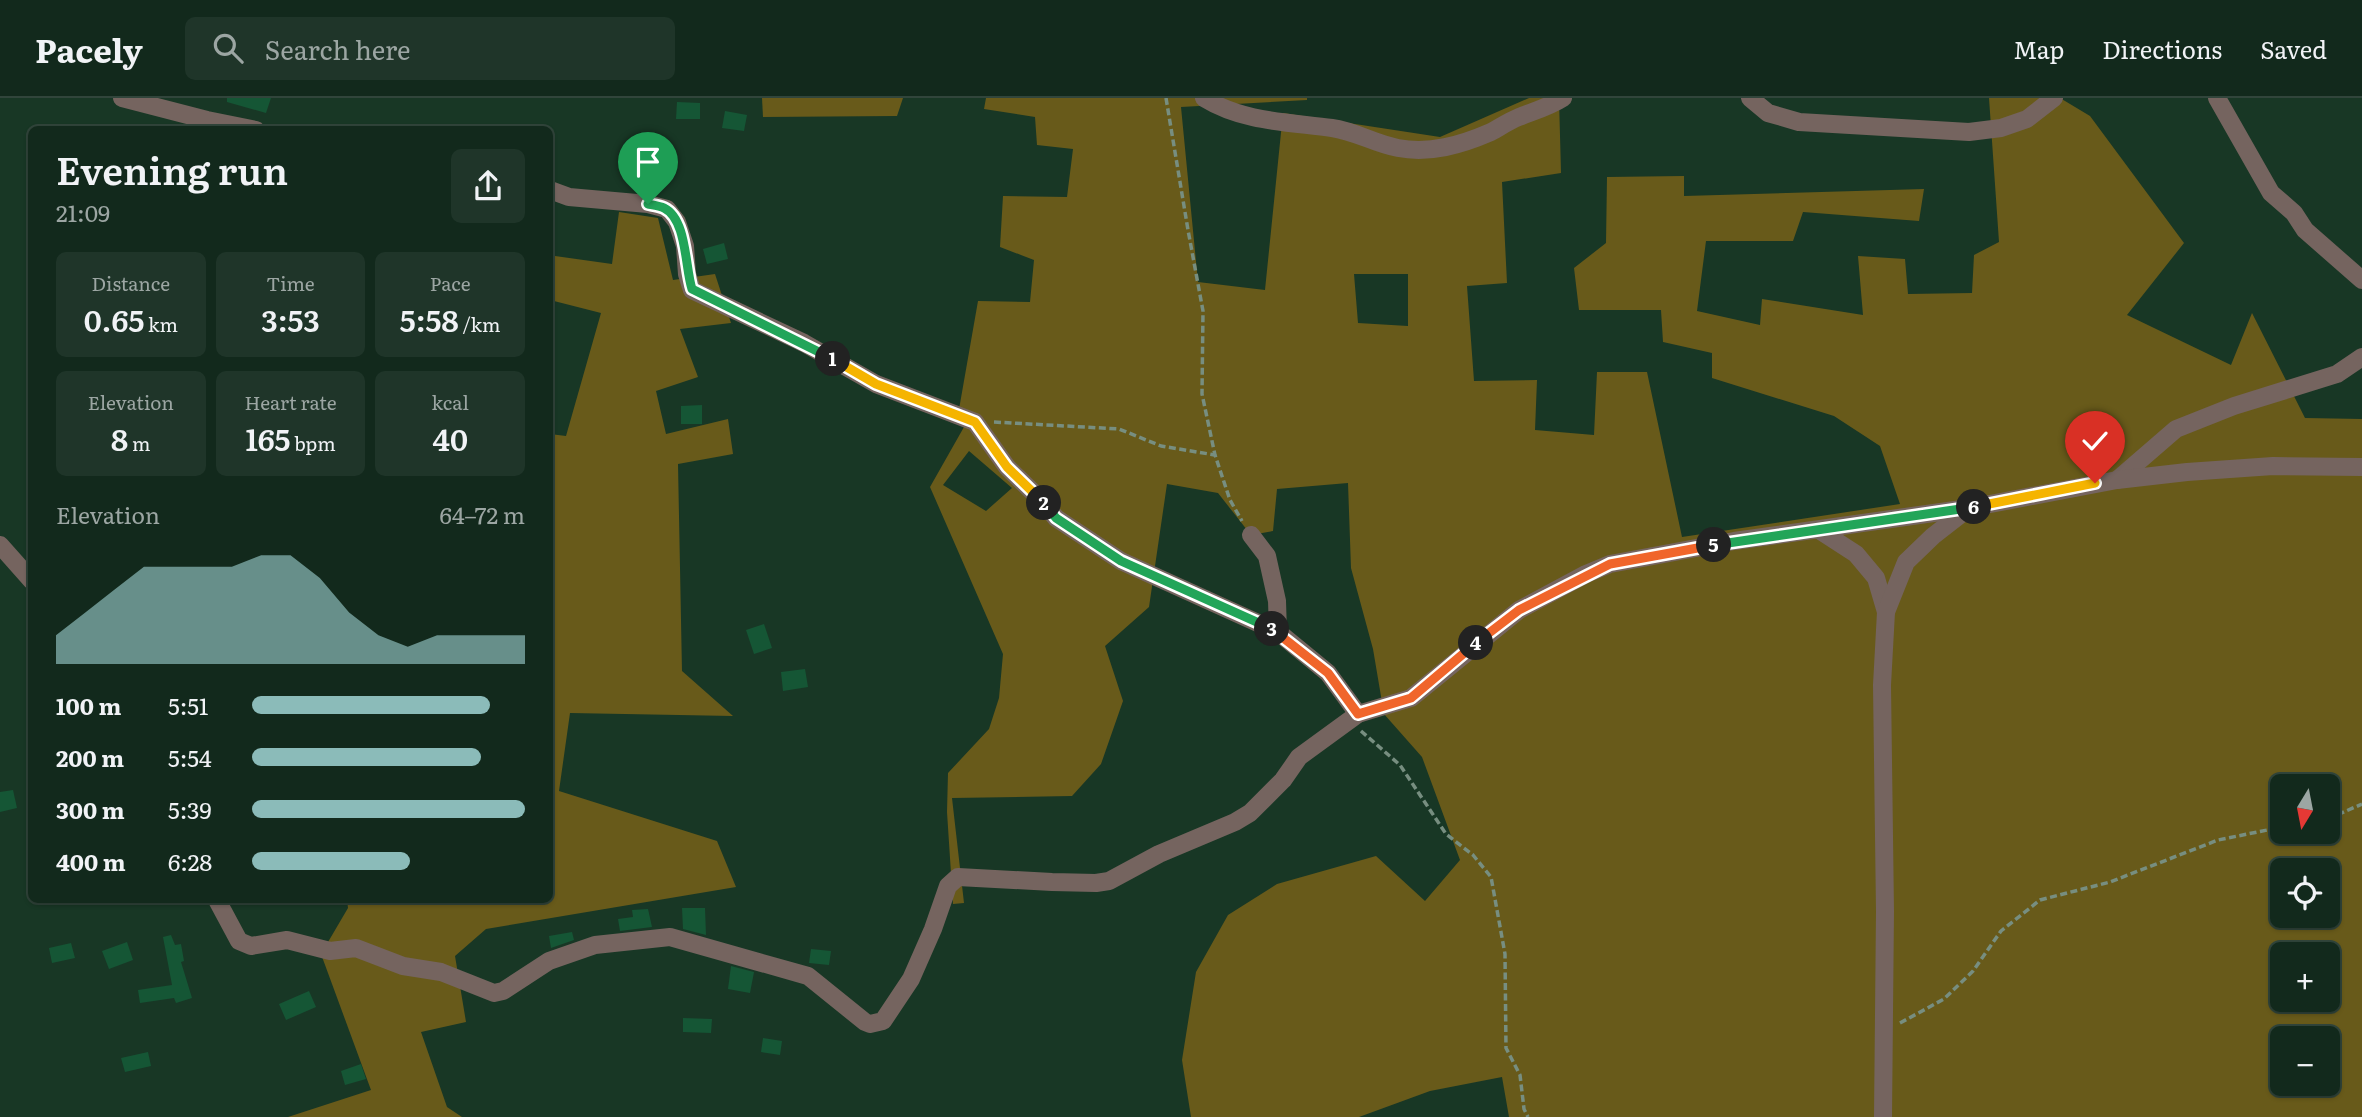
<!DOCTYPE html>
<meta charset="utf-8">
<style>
body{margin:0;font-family:Literata,serif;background:#1f3529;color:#f1f3f6;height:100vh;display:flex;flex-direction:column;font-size:26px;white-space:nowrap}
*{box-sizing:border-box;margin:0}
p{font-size:23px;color:#9ca6a3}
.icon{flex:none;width:38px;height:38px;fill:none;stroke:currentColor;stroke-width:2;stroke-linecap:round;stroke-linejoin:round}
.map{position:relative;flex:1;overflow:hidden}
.sheet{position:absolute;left:28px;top:28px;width:525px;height:777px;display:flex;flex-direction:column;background:#12291c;border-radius:10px;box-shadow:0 2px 5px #0004,0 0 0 2px #31453b}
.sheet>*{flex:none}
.needle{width:46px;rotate:190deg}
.fabs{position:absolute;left:2270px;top:676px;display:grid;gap:14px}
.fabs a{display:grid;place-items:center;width:70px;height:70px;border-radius:10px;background:#12291c;box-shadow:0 2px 5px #0004,0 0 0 2px #31453b;font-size:35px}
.pin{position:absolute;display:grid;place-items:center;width:60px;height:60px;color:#fff;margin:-72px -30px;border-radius:50% 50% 50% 0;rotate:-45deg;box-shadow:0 0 7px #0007}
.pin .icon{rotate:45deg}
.km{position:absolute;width:35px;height:35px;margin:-18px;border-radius:50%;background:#222;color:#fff;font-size:19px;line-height:35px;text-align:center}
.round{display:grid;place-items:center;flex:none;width:74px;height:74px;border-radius:10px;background:#1f3529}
.summary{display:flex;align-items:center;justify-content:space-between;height:119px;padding:0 28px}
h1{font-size:38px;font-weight:600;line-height:52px}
.stats{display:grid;grid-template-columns:repeat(3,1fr);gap:10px;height:119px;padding:7px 28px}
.stats div{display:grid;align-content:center;border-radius:10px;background:#1f3529;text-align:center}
.stats b{font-size:30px;font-weight:600}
.stats small{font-size:19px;font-weight:400}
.stats p{font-size:19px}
.chart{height:196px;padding:14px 28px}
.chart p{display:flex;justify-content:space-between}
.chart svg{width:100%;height:126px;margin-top:7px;fill:#8bbbb9;opacity:.7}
ul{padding:0 28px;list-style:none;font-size:23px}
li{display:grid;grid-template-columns:112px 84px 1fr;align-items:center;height:52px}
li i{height:18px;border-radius:9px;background:#8bbbb9}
header{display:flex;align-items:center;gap:42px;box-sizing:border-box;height:98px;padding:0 35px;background:#12291c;border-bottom:2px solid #31453b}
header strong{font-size:33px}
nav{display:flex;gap:38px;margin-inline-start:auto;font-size:24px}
.search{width:490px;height:63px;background:#1f3529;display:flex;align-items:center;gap:18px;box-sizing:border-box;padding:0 24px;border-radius:10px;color:#9ca6a3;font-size:26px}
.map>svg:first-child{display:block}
.green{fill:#685a1a;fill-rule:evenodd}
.building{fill:#155635}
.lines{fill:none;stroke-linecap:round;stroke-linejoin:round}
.path{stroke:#778e80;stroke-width:3.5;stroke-dasharray:7 3.5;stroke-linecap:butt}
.minor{stroke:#75645f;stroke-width:18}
.split-1-casing{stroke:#fff;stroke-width:14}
.split-2-casing{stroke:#fff;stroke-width:14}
.split-3-casing{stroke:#fff;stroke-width:14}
.split-4-casing{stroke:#fff;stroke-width:14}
.split-5-casing{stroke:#fff;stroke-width:14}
.split-6-casing{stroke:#fff;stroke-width:14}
.split-7-casing{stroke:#fff;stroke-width:14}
.split-1{stroke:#22a559;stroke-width:9}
.split-2{stroke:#f5b400;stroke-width:9}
.split-3{stroke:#22a559;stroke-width:9}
.split-4{stroke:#f0652b;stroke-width:9}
.split-5{stroke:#f0652b;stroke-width:9}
.split-6{stroke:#22a559;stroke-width:9}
.split-7{stroke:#f5b400;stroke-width:9}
</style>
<header>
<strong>Pacely</strong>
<div class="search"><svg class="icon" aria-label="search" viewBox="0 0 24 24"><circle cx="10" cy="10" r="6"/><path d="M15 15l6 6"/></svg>Search here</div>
<nav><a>Map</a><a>Directions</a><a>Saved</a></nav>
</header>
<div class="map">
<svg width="2362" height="1019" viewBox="0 0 2362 1019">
<rect width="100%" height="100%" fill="#183725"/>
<g class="green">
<polygon points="762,0 903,0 897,18 763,19"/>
<path d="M986 0H1307V2L1181 9 1198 184 1265 192 1283 15 1440 39 1529 0H1559L1561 75 1502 84 1507 185 1467 188 1474 283 1537 282 1535 332 1594 337 1597 274H1647L1682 439 1900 406 1880 348 1834 318 1712 280V255L1663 244 1661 212H1579L1574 170 1606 145 1607 79 1684 78V98L1924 91 1919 123 1803 114 1793 143H1706L1697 213 1760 227 1762 201 1863 217 1858 158 1905 161 1908 196 1972 195 1974 157 1999 144 1989 0H2060L2090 18 2184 145 2127 217 2231 267 2252 215 2305 320 2362 321V1019H1509L1502 979 1430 993 1359 1019H1191L1182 962 1196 874 1228 817 1277 786 1376 758 1425 803 1460 762 1422 659 1384 616 1373 551 1351 470 1348 385 1277 391 1273 433 1251 437 1218 395 1167 386 1149 509 1105 548 1123 603 1101 666 1072 698 952 700 964 805 953 806 947 714 948 675 989 631 999 600 1003 556 930 389 964 329 958 317 978 203 1030 204 1034 162 1000 149 1003 98 1067 99 1073 51 1037 47 1035 19 984 11ZM1354 176H1408V228L1358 225ZM969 353 1012 390 986 413 943 387ZM2282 688H2328V733H2282ZM2282 772H2328V817H2282ZM2282 856H2328V901H2282ZM2282 940H2328V985H2282Z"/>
<polygon points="619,114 658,120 673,182 715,176 731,225 680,231 698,279 656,293 666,336 728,321 733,356 678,366 682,573 733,618 570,615 559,693 717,743 736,789 486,831 455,858 466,924 421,934 447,1009 462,1019 288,1019 371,992 321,856 348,810 347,802 550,802 550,336 566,338 601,215 550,202 550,174 555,158 612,166"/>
</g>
<g class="building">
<polygon points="227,0 271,0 266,15 227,4"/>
<polygon points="677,4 700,5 700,21 676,21"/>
<polygon points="725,13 747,17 744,33 722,30"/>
<polygon points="724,145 728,161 707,166 703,151"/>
<polygon points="702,307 702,326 681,326 681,308"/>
<polygon points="764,526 772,550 754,556 746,532"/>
<polygon points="805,571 808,589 783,593 781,574"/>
<polygon points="13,692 17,710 0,714 0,694"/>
<polygon points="682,810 705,810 706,837 683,831"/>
<polygon points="648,811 652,829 620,833 618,821 633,819 632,812"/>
<polygon points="572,834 574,842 551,850 549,838"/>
<polygon points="171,837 175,847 181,846 184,863 181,864 192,900 176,905 174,900 140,905 138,892 172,887 163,839"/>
<polygon points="127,844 133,862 109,871 102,853"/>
<polygon points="71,845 75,860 52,865 49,850"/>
<polygon points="811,851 831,853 829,867 809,865"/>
<polygon points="731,868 754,874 750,895 728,891"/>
<polygon points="309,893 316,909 286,922 279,906"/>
<polygon points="683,920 712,921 711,935 683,934"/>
<polygon points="763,940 782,943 780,957 761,954"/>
<polygon points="148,954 151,968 125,974 121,960"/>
<polygon points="361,966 366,981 345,987 341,973"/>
</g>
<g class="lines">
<g class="path">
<polyline points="1166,0 1188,132 1203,213 1202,296 1215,357 1230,402 1242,423"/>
<polyline points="994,324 1119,331 1161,348 1215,357"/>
<polyline points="1361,633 1400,667 1446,736 1473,757 1491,779 1505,856 1506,950 1520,977 1524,1011 1528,1019"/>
<polyline points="2328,721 2362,706"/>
<polyline points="1900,925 1944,901 1973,873 2001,833 2040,802 2110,784 2218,742 2282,729"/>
</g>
<g class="minor">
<polyline points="122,0 207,22 256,32"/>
<path d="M1204 0C1243 24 1288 24 1332 30 1355 33 1375 46 1398 50 1430 56 1461 47 1491 34 1500 29 1509 23 1519 19 1534 13 1549 9 1563 0"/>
<polyline points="1750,0 1768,15 1799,24 1969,34 2001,30 2027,21 2054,0"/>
<polyline points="2217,0 2271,95 2294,115 2305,132 2362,182"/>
<polyline points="550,92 569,99 648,106 667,111 677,124 685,148 687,176 692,192 804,245 876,286 975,324 1007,369 1042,403 1056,420 1121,463 1278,534 1328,575 1358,616"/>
<polyline points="2117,382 2176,331 2234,308 2337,276 2362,259"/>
<polyline points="1819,432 1856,456 1876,480 1886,514"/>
<polyline points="1251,437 1267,458 1277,503 1278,534"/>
<polyline points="0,447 32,483"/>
<polyline points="217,802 239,843 251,848 287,842 330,853 356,850 403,868 441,874 494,895 503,893 549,863 595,847 670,839 808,878 865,924 870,926 883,923 911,881 933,831 948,788 958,779 1052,784 1096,785 1109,783 1159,756 1235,724 1250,715 1283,682 1299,659 1358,616 1411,600 1519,512 1586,476 1610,466 1734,443 1969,410"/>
<polyline points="1883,1019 1885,813 1882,587 1886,514 1906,464 1933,438 1969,410 2117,382 2187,374 2273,368 2362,369"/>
</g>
</g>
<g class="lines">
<defs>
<path id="split-1" d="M648 106C653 107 660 108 664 110 687 121 685 170 692 191L833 261"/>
<polyline id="split-2" points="833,261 876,286 975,324 1007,369 1044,405"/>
<polyline id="split-3" points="1044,405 1056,420 1121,463 1272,531"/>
<polyline id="split-4" points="1272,531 1328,575 1358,616 1411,600 1476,545"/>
<polyline id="split-5" points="1476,545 1519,512 1610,466 1714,447"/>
<polyline id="split-6" points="1714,447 1974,409"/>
<polyline id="split-7" points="1974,409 2095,385"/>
</defs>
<use href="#split-1" class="split-1-casing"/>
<use href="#split-2" class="split-2-casing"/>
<use href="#split-3" class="split-3-casing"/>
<use href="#split-4" class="split-4-casing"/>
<use href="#split-5" class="split-5-casing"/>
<use href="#split-6" class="split-6-casing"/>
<use href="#split-7" class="split-7-casing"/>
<use href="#split-1" class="split-1"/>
<use href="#split-2" class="split-2"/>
<use href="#split-3" class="split-3"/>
<use href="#split-4" class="split-4"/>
<use href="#split-5" class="split-5"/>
<use href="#split-6" class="split-6"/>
<use href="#split-7" class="split-7"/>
</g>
</svg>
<div class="fabs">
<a><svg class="needle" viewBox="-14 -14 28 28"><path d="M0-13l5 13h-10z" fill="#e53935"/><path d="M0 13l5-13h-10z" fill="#9ca6a3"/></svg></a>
<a><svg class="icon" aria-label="locate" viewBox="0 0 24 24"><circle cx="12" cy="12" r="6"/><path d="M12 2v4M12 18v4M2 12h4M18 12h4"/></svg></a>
<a>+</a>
<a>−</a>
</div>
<div class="pin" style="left:648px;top:106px;background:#1e9e55"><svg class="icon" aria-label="arrive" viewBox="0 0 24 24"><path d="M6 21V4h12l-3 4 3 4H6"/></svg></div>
<div class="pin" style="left:2095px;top:385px;background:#d93025"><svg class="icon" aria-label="check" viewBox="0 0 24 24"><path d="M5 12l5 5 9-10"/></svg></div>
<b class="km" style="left:833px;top:261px">1</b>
<b class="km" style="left:1044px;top:405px">2</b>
<b class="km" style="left:1272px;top:531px">3</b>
<b class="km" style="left:1476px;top:545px">4</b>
<b class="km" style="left:1714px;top:447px">5</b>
<b class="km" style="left:1974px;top:409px">6</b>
<section class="sheet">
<div class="summary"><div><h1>Evening run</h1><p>21:09</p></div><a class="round"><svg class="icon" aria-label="share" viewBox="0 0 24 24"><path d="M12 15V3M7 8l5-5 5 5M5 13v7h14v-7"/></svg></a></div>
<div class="stats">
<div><p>Distance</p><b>0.65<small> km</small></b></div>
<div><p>Time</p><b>3:53</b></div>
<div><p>Pace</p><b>5:58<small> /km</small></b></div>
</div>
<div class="stats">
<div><p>Elevation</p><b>8<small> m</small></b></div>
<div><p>Heart rate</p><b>165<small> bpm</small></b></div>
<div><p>kcal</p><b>40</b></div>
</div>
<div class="chart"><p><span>Elevation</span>64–72 m</p>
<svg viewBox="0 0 160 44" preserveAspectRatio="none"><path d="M0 44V34L10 26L20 18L30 10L40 10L50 10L60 10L70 6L80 6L90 14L100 26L110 34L120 38L130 34L140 34L150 34L160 34V44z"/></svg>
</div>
<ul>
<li><b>100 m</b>5:51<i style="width:87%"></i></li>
<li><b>200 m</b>5:54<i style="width:84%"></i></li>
<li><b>300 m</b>5:39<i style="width:100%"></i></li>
<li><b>400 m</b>6:28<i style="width:58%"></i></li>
</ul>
</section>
</div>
